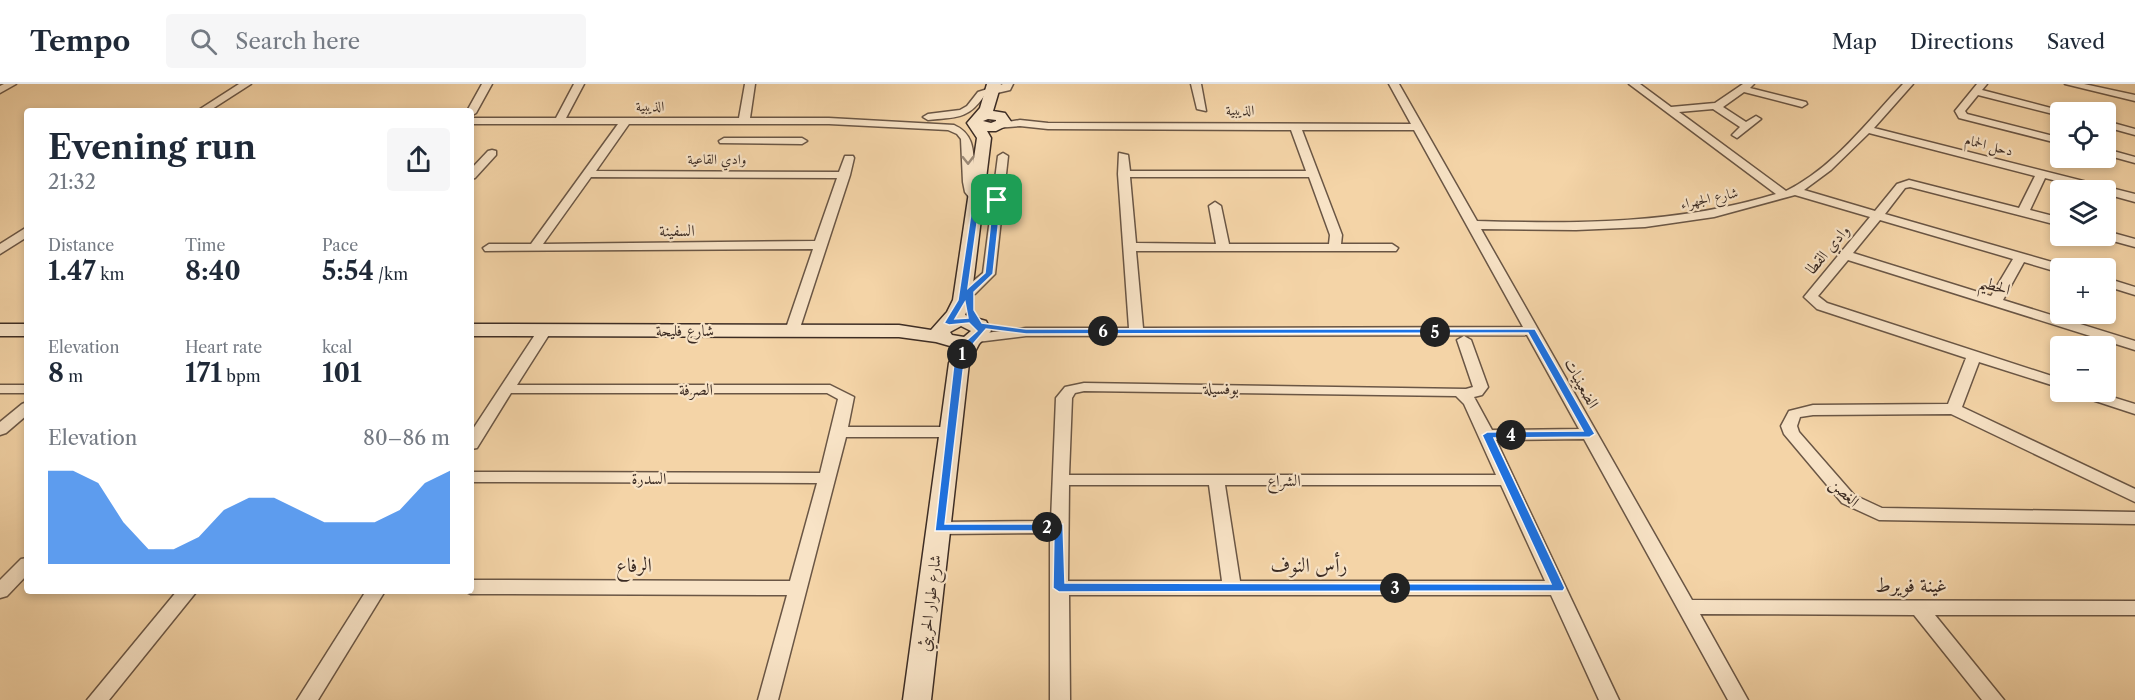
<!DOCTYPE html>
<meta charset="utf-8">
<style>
body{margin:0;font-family:"Libre Caslon Text",Amiri,serif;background:#f6f6f7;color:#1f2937;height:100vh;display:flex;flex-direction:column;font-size:22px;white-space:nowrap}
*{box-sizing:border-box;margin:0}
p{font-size:20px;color:#747a83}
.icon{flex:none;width:33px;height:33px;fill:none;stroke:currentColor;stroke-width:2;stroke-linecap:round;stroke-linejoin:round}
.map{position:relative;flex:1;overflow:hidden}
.drawer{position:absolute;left:24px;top:24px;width:450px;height:486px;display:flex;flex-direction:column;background:#fff;border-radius:6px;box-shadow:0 3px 9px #0003}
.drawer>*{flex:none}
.fabs{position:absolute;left:2050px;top:18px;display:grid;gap:12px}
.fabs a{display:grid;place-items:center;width:66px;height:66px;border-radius:6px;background:#fff;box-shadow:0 3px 9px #0003;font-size:30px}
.pin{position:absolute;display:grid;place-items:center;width:51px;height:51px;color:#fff;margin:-26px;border-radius:12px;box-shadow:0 3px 9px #0006}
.km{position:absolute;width:30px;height:30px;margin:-15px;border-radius:50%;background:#222;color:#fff;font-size:16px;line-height:30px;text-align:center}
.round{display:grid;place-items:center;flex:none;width:63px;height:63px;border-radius:6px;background:#f6f6f7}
.headline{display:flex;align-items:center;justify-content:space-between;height:102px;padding:0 24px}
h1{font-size:33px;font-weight:700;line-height:45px}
.metrics{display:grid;grid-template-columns:repeat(3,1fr);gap:9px;height:102px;padding:6px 24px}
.metrics div{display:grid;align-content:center}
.metrics b{font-size:26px;font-weight:700}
.metrics small{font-size:16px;font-weight:400}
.metrics p{font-size:16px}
.chart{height:168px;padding:12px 24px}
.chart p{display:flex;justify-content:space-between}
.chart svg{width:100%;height:108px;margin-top:6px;fill:#1a73e8;opacity:.7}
header{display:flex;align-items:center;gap:36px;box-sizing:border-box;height:84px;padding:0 30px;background:#fff;border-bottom:2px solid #e0e1e3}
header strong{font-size:28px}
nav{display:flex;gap:33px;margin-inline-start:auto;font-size:21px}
.search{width:420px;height:54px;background:#f6f6f7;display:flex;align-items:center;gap:15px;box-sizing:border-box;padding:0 21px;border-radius:6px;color:#747a83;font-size:22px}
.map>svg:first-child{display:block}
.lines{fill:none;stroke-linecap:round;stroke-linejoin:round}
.street-casing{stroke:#6a5645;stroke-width:3}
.secondary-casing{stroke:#3c2c24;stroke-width:3}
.street{fill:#f8e3c6;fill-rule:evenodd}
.secondary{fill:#f8e3c6;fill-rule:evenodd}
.oneway{stroke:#9a8875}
.route{fill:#1a73e8;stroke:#fff;stroke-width:1.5;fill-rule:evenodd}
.labels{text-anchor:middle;stroke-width:4.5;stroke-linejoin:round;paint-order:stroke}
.far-street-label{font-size:14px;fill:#3c2c24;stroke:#f8e3c6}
.street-label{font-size:16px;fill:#3c2c24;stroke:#f8e3c6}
.near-street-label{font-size:20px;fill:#3c2c24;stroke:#f8e3c6}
</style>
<header>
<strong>Tempo</strong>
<div class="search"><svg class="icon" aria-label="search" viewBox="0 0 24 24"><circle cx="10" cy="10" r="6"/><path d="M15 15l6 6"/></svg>Search here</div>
<nav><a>Map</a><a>Directions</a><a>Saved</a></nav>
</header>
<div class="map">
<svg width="2135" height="616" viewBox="0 0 2135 616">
<rect width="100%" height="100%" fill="#f4d4a7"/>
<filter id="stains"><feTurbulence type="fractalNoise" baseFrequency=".00333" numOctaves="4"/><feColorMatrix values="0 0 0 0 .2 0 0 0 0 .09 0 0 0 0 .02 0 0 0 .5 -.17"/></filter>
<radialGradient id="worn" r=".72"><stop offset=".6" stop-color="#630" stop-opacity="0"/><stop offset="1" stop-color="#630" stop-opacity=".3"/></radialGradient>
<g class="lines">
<defs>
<g id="street">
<polygon points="4,0 16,0 0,9 0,2"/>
<polygon points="239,0 251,0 209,27 197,27"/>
<polygon points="482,0 492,0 476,29 471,32 471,27 467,27"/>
<path d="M574 0H584L566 34H739L745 0H755L750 34H829L954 41C986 55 965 91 983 116L981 118H973L965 108 963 98 961 55 957 50 948 46 829 40H629L596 87 839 88 845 72H853L854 74 850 91 799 247 792 251 785 247 813 165 485 167 483 164 489 160H531L618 40H471V34H556ZM591 93 837 94 815 157 543 160Z"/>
<path d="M1003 0H1013L1010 6 984 12C968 36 955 33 928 36L923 33 928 30 960 26 967 22 978 8Z"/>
<polygon points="1191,0 1201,0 1206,27 1197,25"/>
<path d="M1389 0H1399L1477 137C1578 140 1678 140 1776 110L1629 0H1640L1671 23 1715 19 1743 0H1754L1750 4 1806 18 1807 20 1802 23 1744 8 1723 23 1746 38 1756 32 1761 35 1737 54 1732 51 1740 43 1713 25 1679 28 1786 107C1833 84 1867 38 1903 0H1913L1874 44 2135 110V118L2106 110V106H2092L2045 94 2030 126 2061 134V142L1910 103 1905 104 1885 130 2066 182 2067 184H2061V189L2024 178 2003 216 2135 257V266L1848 176 1818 212 1827 219 2061 295V304L1979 278 1962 323 2135 405V418L1951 330 1813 331 1800 333 1797 342 1799 348 1854 411 1882 424 2135 428V440L1879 436 1842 419 1784 350 1781 342 1789 327 1813 321 1948 320 1966 274 1817 225 1804 213 1870 133 1795 111 1714 133 1645 143 1576 146 1481 145 1692 516 2135 517V531H1935L2004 616H1982L1914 531 1700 530 1748 616H1728L1584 355 1496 356 1619 616H1599L1551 511H1069L1070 616H1050V449L939 450 933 448 930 444 933 440 939 438 1051 437 1056 314 1065 303 1084 299 1466 305 1473 303 1457 256 1464 252 1471 256 1488 303 1482 311 1474 313 1492 346 1579 345 1527 251 1026 252 977 258 970 254 977 250 1026 244H1129L1118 90 1119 69 1128 71 1130 87H1306L1291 46 1048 45 1020 42 996 44V40L1020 36 1048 39 1411 40ZM1302 46H1414L1523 243 1143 244 1136 167H1396L1398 164 1392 160H1341L1342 151ZM1869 49 2035 92 2019 124 1909 96 1897 100 1875 127 1804 106 1831 86ZM1130 93H1309L1330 151 1329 160H1229L1221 122 1215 118 1209 122 1216 160 1136 159ZM1880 136 2013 175 1991 212 1853 169ZM1084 307 1456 312 1464 320 1496 391H1069L1072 314 1075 309ZM1069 401H1209L1222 497H1068ZM1225 401H1501L1545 497H1240Z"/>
<polygon points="1977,0 1987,0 1982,6 2066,28 2061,28 2061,32 1978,11 1965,27 1967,30 2061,54 2061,60 1959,34 1955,27"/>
<polygon points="2065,0 2084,0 2135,11 2135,17"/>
<polygon points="2106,37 2135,45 2135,51 2106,43"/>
<polygon points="724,54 802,54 807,57 802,60 720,59 719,57"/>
<polygon points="2106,65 2135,73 2135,79 2106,71"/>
<polygon points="492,66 496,67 496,71 475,94 471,95 471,85 488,67"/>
<polygon points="1003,69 1008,72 995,190 975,210 965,210 963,207 965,204 983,189 998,72"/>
<polygon points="27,143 27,153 0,170 0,160"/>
<polygon points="2106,147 2135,155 2135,163 2102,154 2100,152 2106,152"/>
<polygon points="2106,194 2135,203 2135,211 2106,202"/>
<polygon points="545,242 552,246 517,301 830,301 854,313 848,343 950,343 958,348 950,353 846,353 778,616 758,616 787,511 471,510 464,507 471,507 471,496 790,497 817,399 471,398 471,388 820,389 838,315 827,309 511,309 477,364 471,365 471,348 540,243"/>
<rect x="0" y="301" width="27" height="8"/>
<polygon points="2074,308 2096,308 2135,320 2135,330 2077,311"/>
<polygon points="27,318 27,331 6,349 0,351 0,338 22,320"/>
<polygon points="27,474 27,491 7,512 0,514 0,496 21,475"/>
<polygon points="177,507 197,507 109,616 87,616"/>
<polygon points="366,507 385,507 318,616 297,616"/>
</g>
<g id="secondary">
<path d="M987 0H1001L993 27 1005 29 1012 39 996 47H987L991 54 971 216 965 231 986 237 991 247 979 260 969 279 931 616H903L949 279 957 264 936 258 899 253 471 252V240L899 241 931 246 947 228 953 216 977 54 967 39 980 24ZM988 35 996 36V37L991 39 983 37ZM961 242 971 247 964 253 952 251 950 248Z"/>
<rect x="0" y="240" width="27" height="12"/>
</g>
</defs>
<use href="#street" class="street-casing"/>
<use href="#secondary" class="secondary-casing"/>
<use href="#street" class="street"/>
<use href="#secondary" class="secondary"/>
</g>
<defs><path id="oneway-chevron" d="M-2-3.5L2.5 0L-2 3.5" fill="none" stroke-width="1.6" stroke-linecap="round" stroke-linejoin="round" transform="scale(1.5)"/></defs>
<use class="oneway" href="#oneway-chevron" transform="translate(968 76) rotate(89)"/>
<path class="route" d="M977 114 1001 116 993 190 974 208V226L982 239 1026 245H1535L1595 350 1590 353 1494 354 1565 504 1563 507 1059 508 1053 504 1054 447H935L954 279 967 256 977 247 969 239 949 241 944 239 958 216 973 116ZM980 118H993L985 189 968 204ZM965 218 968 234 955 235ZM986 245 1026 250 1528 249 1583 347 1487 348 1482 351 1551 500 1065 499 1063 440H945L964 279 974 259Z"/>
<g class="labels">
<g class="far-street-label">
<text x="650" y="27">الذيبية</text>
<text x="1240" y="31">الذيبية</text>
<text transform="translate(1989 61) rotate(14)" y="5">دحل الحمام</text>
<text x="717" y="80">وادي القاعية</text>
<text transform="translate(1709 114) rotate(-12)" y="5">شارع الجهراء</text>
</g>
<g class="street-label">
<text x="677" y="152">السفينة</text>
<text transform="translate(1827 165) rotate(-50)" y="6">وادي القطا</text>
<text transform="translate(1995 201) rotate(17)" y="6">الحطيم</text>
<text x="685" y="252">شارع فليحة</text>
<text transform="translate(1582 299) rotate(61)" y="6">الضعينيات</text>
<text x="1221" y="310">بوفسيلة</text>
<text x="696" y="311">الصرفة</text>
<text x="649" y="400">السدرة</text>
<text x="1284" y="402">الشراع</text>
<text transform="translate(1845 408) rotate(43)" y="6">الغصن</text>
<text transform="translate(929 519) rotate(-83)" y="6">شارع طوار الحريثي</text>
</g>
<g class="near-street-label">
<text x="634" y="488">الرفاع</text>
<text x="1309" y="488">رأس النوف</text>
<text x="1911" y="508">غينة فويرط</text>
</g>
</g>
<rect width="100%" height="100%" filter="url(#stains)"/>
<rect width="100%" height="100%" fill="url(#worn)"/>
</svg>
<div class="fabs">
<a><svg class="icon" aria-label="locate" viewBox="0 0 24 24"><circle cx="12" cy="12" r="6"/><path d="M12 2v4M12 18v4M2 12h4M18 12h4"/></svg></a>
<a><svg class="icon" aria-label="layers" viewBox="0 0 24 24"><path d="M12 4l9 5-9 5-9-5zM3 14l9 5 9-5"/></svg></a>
<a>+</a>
<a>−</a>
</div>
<div class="pin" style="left:997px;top:116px;background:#1e9e55"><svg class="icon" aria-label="arrive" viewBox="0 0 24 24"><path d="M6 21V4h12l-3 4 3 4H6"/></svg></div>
<b class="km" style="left:962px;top:270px">1</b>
<b class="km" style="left:1047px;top:443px">2</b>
<b class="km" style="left:1395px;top:504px">3</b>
<b class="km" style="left:1511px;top:351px">4</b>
<b class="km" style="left:1435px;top:248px">5</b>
<b class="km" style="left:1103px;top:247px">6</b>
<section class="drawer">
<div class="headline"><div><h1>Evening run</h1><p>21:32</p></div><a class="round"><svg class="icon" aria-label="share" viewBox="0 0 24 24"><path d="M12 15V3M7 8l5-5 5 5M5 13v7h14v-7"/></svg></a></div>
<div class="metrics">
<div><p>Distance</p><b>1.47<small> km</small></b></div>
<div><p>Time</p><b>8:40</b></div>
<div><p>Pace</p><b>5:54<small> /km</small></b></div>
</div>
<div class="metrics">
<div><p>Elevation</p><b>8<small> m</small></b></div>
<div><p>Heart rate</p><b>171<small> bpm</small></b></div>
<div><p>kcal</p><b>101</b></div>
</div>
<div class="chart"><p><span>Elevation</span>80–86 m</p>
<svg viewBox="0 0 160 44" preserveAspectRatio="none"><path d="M0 44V6L10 6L20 11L30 27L40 38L50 38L60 33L70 22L80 17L90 17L100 22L110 27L120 27L130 27L140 22L150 11L160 6V44z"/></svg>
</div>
</section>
</div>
